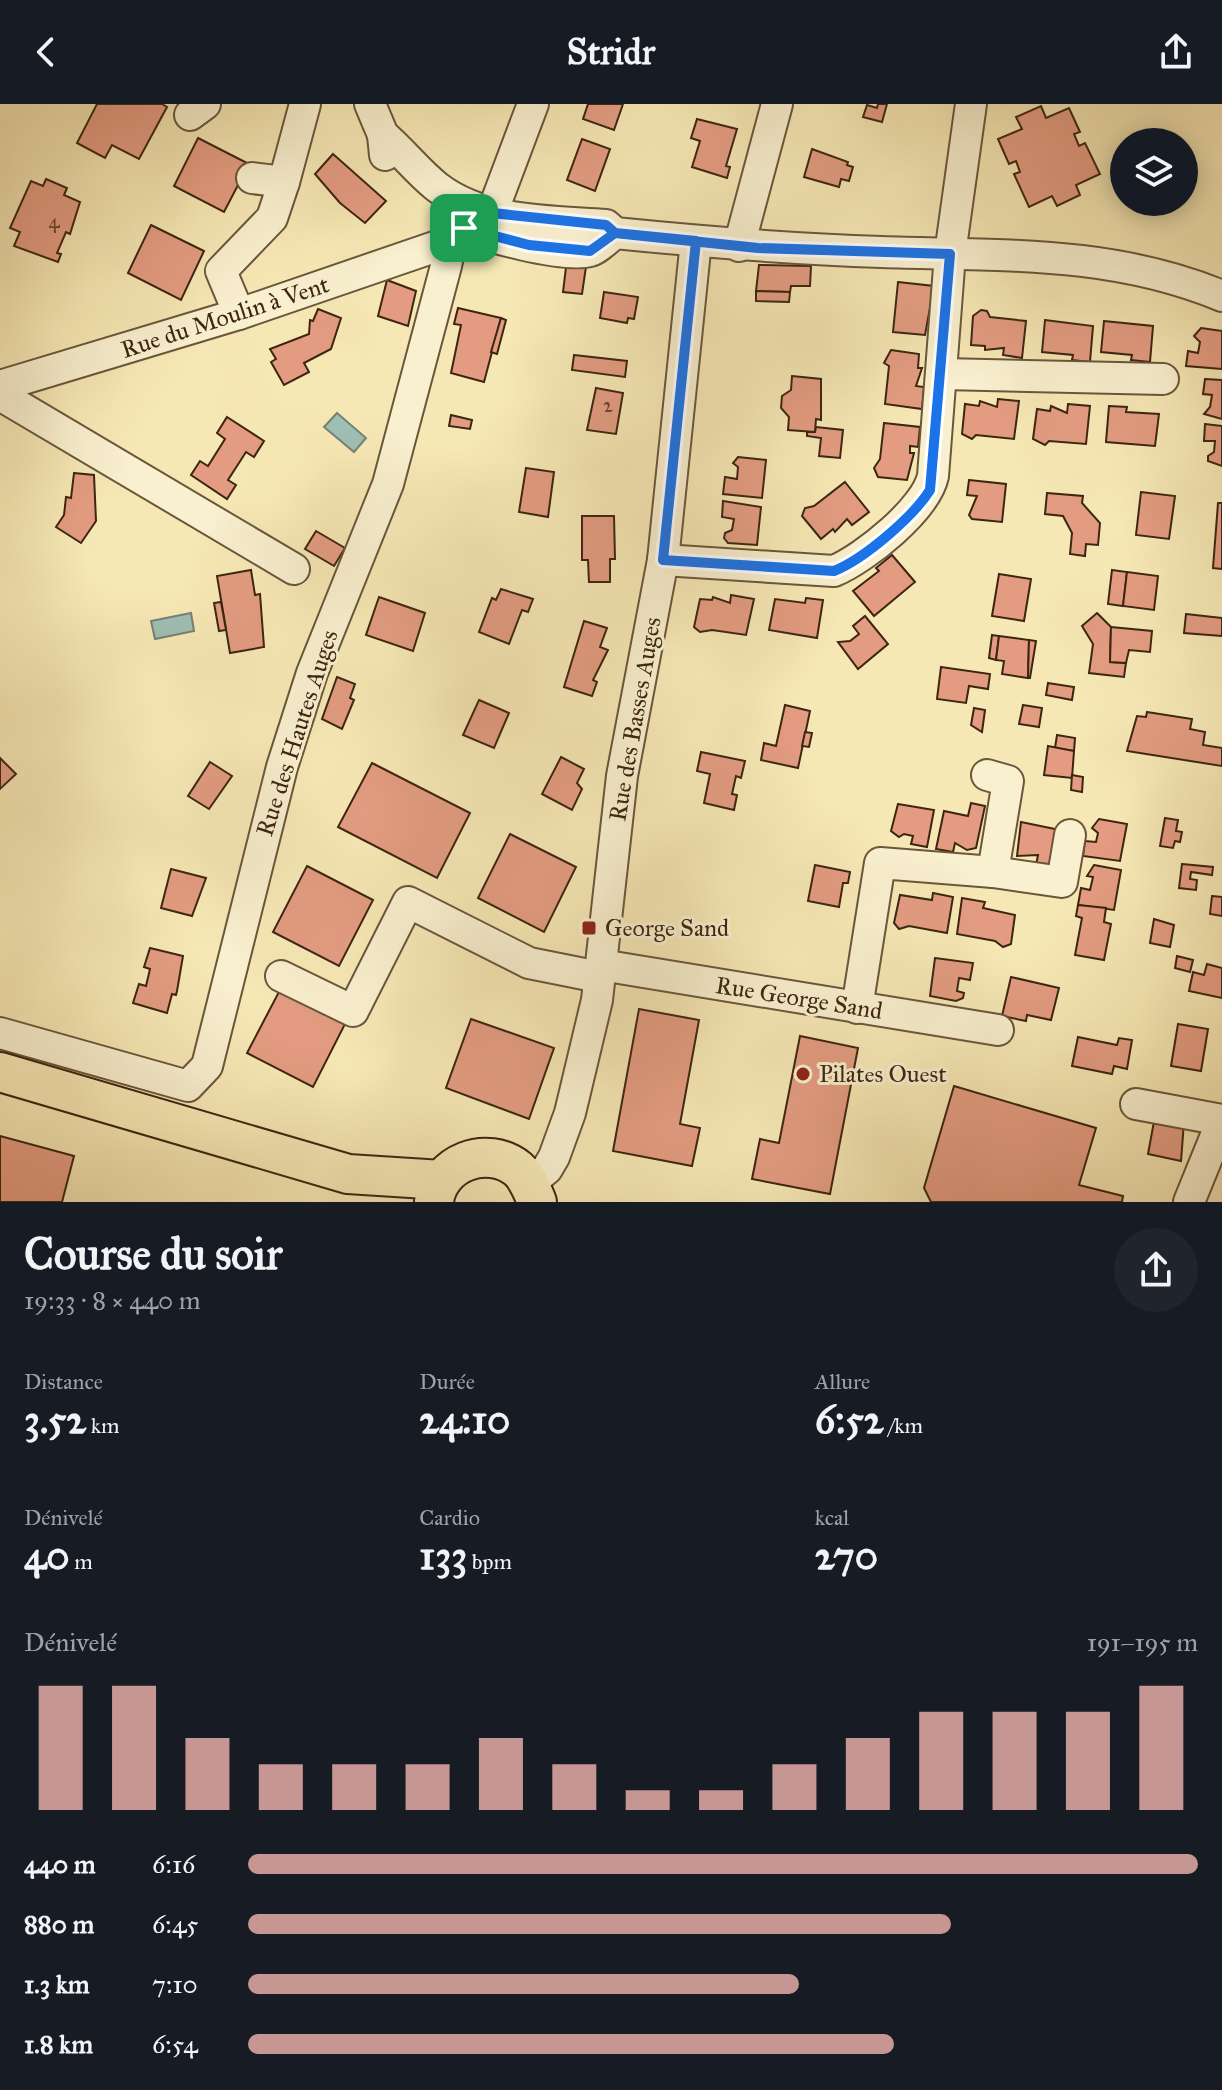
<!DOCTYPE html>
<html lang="fr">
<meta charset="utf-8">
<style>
body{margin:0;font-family:"IM FELL Great Primer",serif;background:#20242c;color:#f1f3f6;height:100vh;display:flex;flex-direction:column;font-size:30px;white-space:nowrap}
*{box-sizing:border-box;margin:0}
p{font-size:26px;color:#9ea1a6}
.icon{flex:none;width:44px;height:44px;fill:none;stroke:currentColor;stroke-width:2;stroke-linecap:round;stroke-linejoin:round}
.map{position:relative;height:1098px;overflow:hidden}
.details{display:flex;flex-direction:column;background:#171b24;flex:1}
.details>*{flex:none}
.fabs{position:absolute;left:1110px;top:24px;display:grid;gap:16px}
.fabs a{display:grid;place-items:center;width:88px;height:88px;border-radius:50%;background:#171b24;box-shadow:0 4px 20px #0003;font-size:40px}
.pin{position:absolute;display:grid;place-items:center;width:68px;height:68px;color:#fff;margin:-34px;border-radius:16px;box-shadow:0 4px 12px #0006}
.round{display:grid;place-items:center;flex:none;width:84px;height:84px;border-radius:42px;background:#20242c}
.summary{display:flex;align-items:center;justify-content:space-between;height:136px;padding:0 24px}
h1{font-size:44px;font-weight:700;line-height:60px}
.metrics{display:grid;grid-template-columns:repeat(3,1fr);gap:12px;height:136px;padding:8px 24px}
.metrics div{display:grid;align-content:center}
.metrics b{font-size:40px;font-weight:700}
.metrics small{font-size:22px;font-weight:400}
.metrics p{font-size:22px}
.chart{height:224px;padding:16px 24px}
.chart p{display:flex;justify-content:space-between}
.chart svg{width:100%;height:144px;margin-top:8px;stroke:#c59692;stroke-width:6}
ul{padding:0 24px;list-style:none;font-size:26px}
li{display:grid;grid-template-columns:128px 96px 1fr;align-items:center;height:60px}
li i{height:20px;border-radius:10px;background:#c59692}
header{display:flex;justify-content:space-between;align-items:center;height:104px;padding:0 24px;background:#171b24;font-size:36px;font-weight:700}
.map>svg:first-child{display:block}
.water{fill:#9ebfb4;stroke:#778173;stroke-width:2}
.building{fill:#e39c81;stroke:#3d2512;stroke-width:2}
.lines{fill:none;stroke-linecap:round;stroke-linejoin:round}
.minor-casing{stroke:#6b563b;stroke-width:34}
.major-casing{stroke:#3d2512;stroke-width:42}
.minor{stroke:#f9f0cf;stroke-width:30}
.major{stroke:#f6e8b5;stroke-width:38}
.route-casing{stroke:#fff;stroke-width:16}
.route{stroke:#1a73e8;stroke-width:10}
.poi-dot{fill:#8f2418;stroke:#f9f0cf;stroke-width:3}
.labels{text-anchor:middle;stroke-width:6;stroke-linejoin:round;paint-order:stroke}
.number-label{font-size:20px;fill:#66432e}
.street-label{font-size:24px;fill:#3d2512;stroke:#f9f0cf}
.poi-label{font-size:24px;fill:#3d2512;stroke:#f9f0cf;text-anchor:start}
</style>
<header><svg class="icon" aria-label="back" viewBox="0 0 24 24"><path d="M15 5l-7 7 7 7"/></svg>Stridr<svg class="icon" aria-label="share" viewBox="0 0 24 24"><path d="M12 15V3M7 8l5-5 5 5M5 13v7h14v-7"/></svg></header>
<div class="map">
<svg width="1222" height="1098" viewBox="0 0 1222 1098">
<rect width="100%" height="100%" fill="#f6e8b5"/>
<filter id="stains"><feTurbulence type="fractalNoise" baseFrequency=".0025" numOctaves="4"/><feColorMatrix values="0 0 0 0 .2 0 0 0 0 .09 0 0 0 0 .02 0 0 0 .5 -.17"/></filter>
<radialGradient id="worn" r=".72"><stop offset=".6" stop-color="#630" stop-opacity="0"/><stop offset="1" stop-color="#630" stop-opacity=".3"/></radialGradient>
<g class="water">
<polygon points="337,309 366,334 354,348 324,323"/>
<polygon points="191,509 194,527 155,535 151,517"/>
</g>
<g class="building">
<polygon points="97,0 162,0 167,3 139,55 112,41 105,54 77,39"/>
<polygon points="588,0 623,0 614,26 583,15"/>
<polygon points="878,0 887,0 882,18 863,13 867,1 877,4"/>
<polygon points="1041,2 1046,14 1069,4 1080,28 1074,30 1079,42 1085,39 1100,70 1076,81 1080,91 1057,102 1052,92 1029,103 1014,70 1020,68 1016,57 1009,60 998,35 1022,25 1016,13"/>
<polygon points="697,15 737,25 726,62 730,63 727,74 692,63 700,37 691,34"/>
<polygon points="198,34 249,60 224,108 174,82"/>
<polygon points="582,35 610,45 595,87 567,76"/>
<polygon points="812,45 848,58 847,61 853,63 849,77 841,75 839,83 804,73"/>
<polygon points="333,50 386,97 365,119 340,99 315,70"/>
<polygon points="46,75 67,84 64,91 80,98 70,130 66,128 57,149 61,150 58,158 14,142 20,128 10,124 31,77 43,82"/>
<polygon points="151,121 204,147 181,196 128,169"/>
<polygon points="568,147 588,149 582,190 563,188"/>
<polygon points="759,161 811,162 810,182 791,182 790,188 756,187"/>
<polygon points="387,176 416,187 408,222 378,212"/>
<polygon points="898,178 934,182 925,231 893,228"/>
<polygon points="756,187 790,188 789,198 756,197"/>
<polygon points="604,188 638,193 634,215 628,214 627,219 600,214"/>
<polygon points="458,204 501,214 484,278 451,269 461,221 454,220"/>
<polygon points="318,205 341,214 331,245 304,259 309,268 284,281 271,258 276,255 270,245 309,230 310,216 313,217"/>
<polygon points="981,206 987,207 990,213 1026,217 1022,254 1003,251 1004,244 985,246 985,242 971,241 973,212"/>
<polygon points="501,214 506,216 497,250 491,248"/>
<polygon points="1045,216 1093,222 1090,258 1072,256 1073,251 1042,248"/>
<polygon points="1104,217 1153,222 1150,258 1131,256 1132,251 1101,248"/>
<polygon points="1201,224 1222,227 1222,265 1186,262 1188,247 1198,249 1200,238 1194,232"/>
<polygon points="891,246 919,250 918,264 922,264 916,282 924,283 922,305 885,300 889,262 884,259"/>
<polygon points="574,251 627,257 625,273 572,266"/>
<polygon points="792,272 821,275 821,316 816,315 815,328 788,326 789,313 781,304 782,292 791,286"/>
<polygon points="1205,275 1222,276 1222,315 1204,310 1210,303 1212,291 1203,290"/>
<polygon points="596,284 623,289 616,330 587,326"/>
<polygon points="998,295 1019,297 1014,335 976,331 972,335 962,330 965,300 979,302 980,297 997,303"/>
<polygon points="1068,300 1090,302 1086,340 1049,337 1045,341 1033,335 1037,305 1050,307 1051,302 1067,309"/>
<polygon points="1109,302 1127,303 1126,308 1159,310 1155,342 1106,338"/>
<polygon points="451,311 472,316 470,325 449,322"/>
<polygon points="227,313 264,337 254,353 246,348 228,376 236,381 227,395 191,371 200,357 208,362 225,335 217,329"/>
<polygon points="884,319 920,323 918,343 910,342 910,349 914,349 907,376 878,373 874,364 880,355"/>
<polygon points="1205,320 1222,322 1222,362 1208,357 1208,352 1214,348 1215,337 1204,337"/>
<polygon points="816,323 843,326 840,354 819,352 821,334 807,332 807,328 815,328"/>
<polygon points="738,353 766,356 762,394 723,390 725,373 737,375 738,363 733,359"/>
<polygon points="526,364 554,368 548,413 519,408"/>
<polygon points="74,369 94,371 96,417 81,439 56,423 64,411 66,393 71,394"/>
<polygon points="969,376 1006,380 1002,418 972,415 969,411 977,392 967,391"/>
<polygon points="845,378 869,408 852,421 847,415 835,428 833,425 821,435 802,412 805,404 814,402"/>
<polygon points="1141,388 1175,392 1169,435 1136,431"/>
<polygon points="1047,389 1083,392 1082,399 1100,419 1098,441 1086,440 1085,452 1070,450 1072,429 1063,412 1045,410"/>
<polygon points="723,397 761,403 757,441 728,439 724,434 725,429 732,426 734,415 722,413"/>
<polygon points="1218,399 1222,399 1222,465 1213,464"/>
<polygon points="582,412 614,412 615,455 610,455 610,478 589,478 588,456 582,456"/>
<polygon points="316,427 345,444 334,462 305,445"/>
<polygon points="892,451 915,478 874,512 853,487 879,467 876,464"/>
<polygon points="251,466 255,491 260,490 264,543 230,549 217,472"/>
<polygon points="1112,466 1127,468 1123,502 1108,500"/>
<polygon points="1127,468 1158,472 1154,506 1123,502"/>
<polygon points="999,470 1031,475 1024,517 992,512"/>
<polygon points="501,485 533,495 528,508 522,506 509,540 479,528 492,494 496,496"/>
<polygon points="731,491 754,495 746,531 712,526 700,528 694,523 700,495 712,496 713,493 730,499"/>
<polygon points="379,493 425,509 413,547 366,531"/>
<polygon points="806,494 823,496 817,534 769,526 775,495 805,499"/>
<polygon points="221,498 226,526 219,527 214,499"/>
<polygon points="1097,509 1111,523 1110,558 1126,559 1124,573 1089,569 1093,540 1082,522"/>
<polygon points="1186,510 1222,514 1222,532 1184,529"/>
<polygon points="865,512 888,540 858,565 838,538 850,537 859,530 853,522"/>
<polygon points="584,517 607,524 600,543 608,546 593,576 597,578 592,592 564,583"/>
<polygon points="1111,523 1152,527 1150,548 1129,546 1126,559 1110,558"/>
<polygon points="992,531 999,532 996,556 989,554"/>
<polygon points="999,532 1029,536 1028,574 1002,570 1004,557 996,556"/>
<polygon points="1029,536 1036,537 1030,574 1028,574"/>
<polygon points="941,563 990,570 988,585 969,582 966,599 937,595"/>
<polygon points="337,573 355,580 350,594 354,596 342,625 322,615"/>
<polygon points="1048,579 1074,583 1072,596 1046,591"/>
<polygon points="479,596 509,609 494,644 463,631"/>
<polygon points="785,601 810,607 798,664 761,656 764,639 776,642"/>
<polygon points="1023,601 1042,604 1039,623 1019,620"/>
<polygon points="974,604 985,606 982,628 971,621"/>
<polygon points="1147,608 1192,615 1190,625 1205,628 1203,641 1222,644 1222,662 1127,647 1137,612 1146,613"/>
<polygon points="805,628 812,629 809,643 802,642"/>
<polygon points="1057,631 1075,634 1074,647 1055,644"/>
<polygon points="1048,642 1074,647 1072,674 1044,671"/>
<polygon points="701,648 745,657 741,674 736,672 732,690 737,691 734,706 704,699 710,670 697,667"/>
<polygon points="561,653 584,665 577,679 582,685 572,706 542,690"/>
<polygon points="0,654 16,670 0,685"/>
<polygon points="210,658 232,672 209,705 188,692"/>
<polygon points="372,659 470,709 437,774 338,723"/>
<polygon points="1072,671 1083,673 1082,688 1071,686"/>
<polygon points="971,699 985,702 976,744 967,746 955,739 953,748 936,745 944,707 968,712"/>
<polygon points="898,700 934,706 927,743 911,740 913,732 904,730 899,733 891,727"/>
<polygon points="1165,714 1178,716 1176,727 1182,728 1180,738 1175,737 1173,744 1160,742"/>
<polygon points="1099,715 1127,720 1120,757 1083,752 1085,737 1096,738 1098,729 1092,724"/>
<polygon points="1021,718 1060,726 1052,764 1036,761 1038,751 1017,752"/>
<polygon points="510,730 576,763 544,828 478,794"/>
<polygon points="1182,760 1213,763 1212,771 1191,768 1190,775 1197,776 1196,786 1179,784"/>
<polygon points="815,761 850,768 848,779 843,779 839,803 808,797"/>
<polygon points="1094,761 1121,766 1114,806 1078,801 1081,784 1090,786 1093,773 1087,772"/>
<polygon points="307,762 373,796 339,862 273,828"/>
<polygon points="171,765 206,774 192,812 161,804"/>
<polygon points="933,789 953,793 947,829 909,822 899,825 894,819 900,791 932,796"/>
<polygon points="1212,792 1222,793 1222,812 1210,810"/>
<polygon points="962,794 985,798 983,804 1015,811 1011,840 1003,843 995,837 957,830"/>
<polygon points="1078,801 1106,804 1104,818 1111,820 1104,856 1075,851 1082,814 1076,812"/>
<polygon points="1154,815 1174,821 1170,843 1150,839"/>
<polygon points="150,844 183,852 177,887 176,891 172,890 167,909 133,899 139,880 146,882 150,865 144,863"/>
<polygon points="1177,852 1193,856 1190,868 1175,864"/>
<polygon points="935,854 973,859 970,876 959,874 957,887 964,889 963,894 956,897 930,892"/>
<polygon points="1207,860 1222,864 1222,894 1189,887 1193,868 1204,871"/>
<polygon points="1011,873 1059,884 1051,916 1027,911 1026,917 1002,912"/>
<polygon points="281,884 346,918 313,983 247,949"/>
<polygon points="639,905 699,916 680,1020 700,1024 692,1062 613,1047"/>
<polygon points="471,915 554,944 529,1015 446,984"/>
<polygon points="1178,920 1208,925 1201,967 1171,962"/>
<polygon points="800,932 858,944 830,1090 752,1075 760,1035 779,1039"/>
<polygon points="1078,933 1117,941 1119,934 1132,936 1127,965 1114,962 1112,970 1072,962"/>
<polygon points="954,982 1096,1024 1079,1081 1123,1092 1122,1098 931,1098 924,1084"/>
<polygon points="1155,1012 1184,1018 1181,1057 1148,1050"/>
<polygon points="0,1032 74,1052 62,1098 0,1098"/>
</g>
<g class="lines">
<defs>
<g id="minor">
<polyline points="370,0 383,31 385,51"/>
<polyline points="190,11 205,0"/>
<path d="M383 31C402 47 417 67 437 83 484 119 550 117 606 121L615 129C704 138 792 145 882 148 1000 152 1111 146 1222 192"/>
<polyline points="252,74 284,78 305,0"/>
<path d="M456 119C479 132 565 154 590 147 598 145 608 134 615 129"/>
<polyline points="497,125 492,109 533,0"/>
<polyline points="739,142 777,0"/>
<polyline points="239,210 221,167 272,114 284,78"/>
<polyline points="943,270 1163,275"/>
<polyline points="0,282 239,210 449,138"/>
<polyline points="0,291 294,465"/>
<path d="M663 456 834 467C865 454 926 405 933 372L950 150 971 0"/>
<polyline points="987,671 1008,677 993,768"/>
<polyline points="601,861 998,926"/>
<polyline points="281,872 353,907 408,798 529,859 599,873"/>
<polyline points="857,904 880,759 993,768 1062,778 1070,731"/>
<polyline points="0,929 188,982 207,962 282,663 312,569 388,380 446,162 452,132 492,109"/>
<polyline points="1136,1000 1222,1016"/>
<polyline points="530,1079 547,1065 554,1053 570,1009 597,896 622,672 663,456 696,137"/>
<polyline points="1189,1098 1222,1017"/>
</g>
<g id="major">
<polyline points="0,968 348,1070 442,1076"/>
<path d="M434 1098C438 1059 487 1040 518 1065 528 1074 532 1086 537 1098"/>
</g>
</defs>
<use href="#minor" class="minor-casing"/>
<use href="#major" class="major-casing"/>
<use href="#minor" class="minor"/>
<use href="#major" class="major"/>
</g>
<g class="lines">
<defs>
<path id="route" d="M464 124 492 109 606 121 615 129 696 137 663 456 834 467C864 455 913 413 930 386L950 150 758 144 615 129 590 147 529 141 464 124"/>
</defs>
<use href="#route" class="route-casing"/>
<use href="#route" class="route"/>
</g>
<g class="poi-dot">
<rect x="581" y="816" width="16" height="16" rx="4"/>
<circle cx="803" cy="970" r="8"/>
</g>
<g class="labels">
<g class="number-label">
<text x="54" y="124">4</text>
<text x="608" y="308">2</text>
</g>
<g class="street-label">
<text transform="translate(225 213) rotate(-18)" y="8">Rue du Moulin à Vent</text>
<text transform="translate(635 615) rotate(-80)" y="8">Rue des Basses Auges</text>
<text transform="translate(297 629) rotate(-72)" y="8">Rue des Hautes Auges</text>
<text transform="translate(799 894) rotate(9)" y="8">Rue George Sand</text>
</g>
<g class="poi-label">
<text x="605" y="832">George Sand</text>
<text x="819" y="978">Pilates Ouest</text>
</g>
</g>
<rect width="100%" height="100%" filter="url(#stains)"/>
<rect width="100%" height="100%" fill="url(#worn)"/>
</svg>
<div class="fabs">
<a><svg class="icon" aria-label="layers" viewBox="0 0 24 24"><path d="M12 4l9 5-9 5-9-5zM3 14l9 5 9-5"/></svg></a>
</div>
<div class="pin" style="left:464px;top:124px;background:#1e9e55"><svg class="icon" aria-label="arrive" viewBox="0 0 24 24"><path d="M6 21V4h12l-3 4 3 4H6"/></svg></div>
</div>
<section class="details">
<div class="summary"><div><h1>Course du soir</h1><p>19:33 · 8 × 440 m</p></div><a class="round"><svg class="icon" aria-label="share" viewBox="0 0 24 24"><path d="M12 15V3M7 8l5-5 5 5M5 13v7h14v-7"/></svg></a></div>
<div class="metrics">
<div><p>Distance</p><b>3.52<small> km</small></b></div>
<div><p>Durée</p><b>24:10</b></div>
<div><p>Allure</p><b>6:52<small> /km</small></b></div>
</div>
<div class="metrics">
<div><p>Dénivelé</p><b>40<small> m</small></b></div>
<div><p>Cardio</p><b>133<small> bpm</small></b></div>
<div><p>kcal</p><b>270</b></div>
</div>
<div class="chart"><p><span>Dénivelé</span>191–195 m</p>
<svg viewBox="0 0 160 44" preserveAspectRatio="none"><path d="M5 44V6M15 44V6M25 44V22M35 44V30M45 44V30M55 44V30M65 44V22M75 44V30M85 44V38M95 44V38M105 44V30M115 44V22M125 44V14M135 44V14M145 44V14M155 44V6"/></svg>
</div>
<ul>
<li><b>440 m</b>6:16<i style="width:100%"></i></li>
<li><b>880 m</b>6:45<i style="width:74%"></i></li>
<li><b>1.3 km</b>7:10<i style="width:58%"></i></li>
<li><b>1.8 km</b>6:54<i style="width:68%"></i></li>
</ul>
</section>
